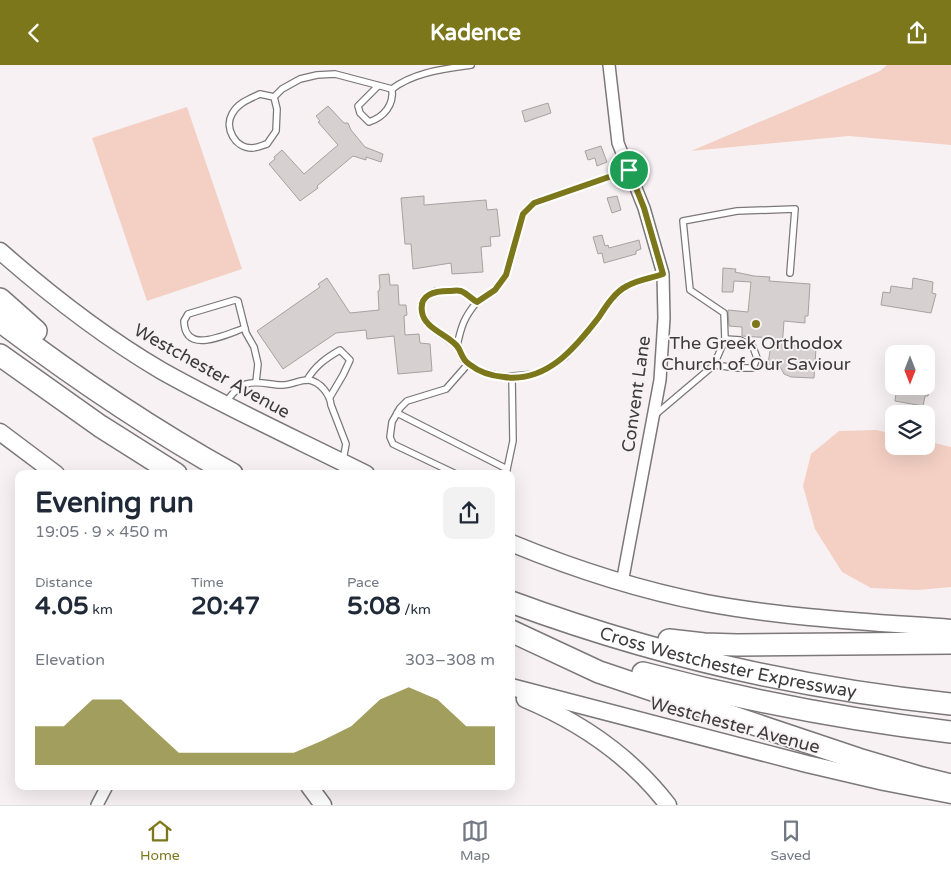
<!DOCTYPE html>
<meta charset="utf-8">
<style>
body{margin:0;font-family:"Varela Round",sans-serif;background:#f2f2f3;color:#1f2937;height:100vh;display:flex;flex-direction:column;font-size:19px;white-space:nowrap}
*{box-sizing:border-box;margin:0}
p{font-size:16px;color:#747a83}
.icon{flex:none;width:28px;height:28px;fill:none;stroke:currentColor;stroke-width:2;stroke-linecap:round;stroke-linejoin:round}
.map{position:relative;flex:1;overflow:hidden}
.details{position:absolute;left:15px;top:405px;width:500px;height:320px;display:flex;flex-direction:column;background:#fff;border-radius:10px;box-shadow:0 5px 20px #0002}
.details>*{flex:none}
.needle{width:32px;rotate:180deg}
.buttons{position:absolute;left:885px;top:280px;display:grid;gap:10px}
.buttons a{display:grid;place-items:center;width:50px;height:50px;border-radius:10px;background:#fff;box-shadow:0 5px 20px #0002;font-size:25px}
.pin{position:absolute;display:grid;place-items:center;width:42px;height:42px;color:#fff;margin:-21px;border:2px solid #fff;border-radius:50%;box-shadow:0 1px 5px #0007}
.round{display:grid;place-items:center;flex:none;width:52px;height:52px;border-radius:10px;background:#f2f2f3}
.summary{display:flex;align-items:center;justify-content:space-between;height:85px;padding:0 20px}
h1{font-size:28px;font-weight:700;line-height:38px}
.metrics{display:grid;grid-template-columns:repeat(3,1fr);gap:8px;height:85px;padding:5px 20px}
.metrics div{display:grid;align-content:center}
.metrics b{font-size:25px;font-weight:700}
.metrics small{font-size:14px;font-weight:400}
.metrics p{font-size:14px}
.chart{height:140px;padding:10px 20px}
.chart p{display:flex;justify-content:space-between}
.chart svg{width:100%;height:90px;margin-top:5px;fill:#7c771b;opacity:.7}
header{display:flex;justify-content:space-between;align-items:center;height:65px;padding:0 20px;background:#7c771b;color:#fff;font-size:22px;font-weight:700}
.menu{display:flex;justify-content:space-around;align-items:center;height:70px;border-top:1px solid #e0e1e3;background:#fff;font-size:14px;color:#747a83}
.menu a{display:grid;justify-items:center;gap:2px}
.menu .on{color:#7c771b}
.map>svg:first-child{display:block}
.green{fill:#f4d0c4}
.building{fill:#d6d0d0;stroke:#a7a1a1}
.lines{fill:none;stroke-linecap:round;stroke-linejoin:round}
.lane-casing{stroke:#7c7779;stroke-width:8}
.street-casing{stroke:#7c7779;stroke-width:14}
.secondary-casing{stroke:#7c7779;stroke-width:19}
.highway-casing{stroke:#7c7779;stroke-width:24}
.lane{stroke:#fff;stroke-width:5.5}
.street{stroke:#fff;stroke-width:11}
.secondary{stroke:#fff;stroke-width:16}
.highway{stroke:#fff;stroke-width:21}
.route-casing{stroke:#fff;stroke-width:10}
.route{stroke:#7c771b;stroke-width:6}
.poi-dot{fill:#7c771b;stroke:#f7f1f3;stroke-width:2}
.labels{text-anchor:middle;stroke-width:4;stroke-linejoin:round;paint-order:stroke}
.poi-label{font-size:18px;fill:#3e3b3c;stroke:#f7f1f3}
.street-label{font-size:18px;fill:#3e3b3c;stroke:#f7f1f3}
</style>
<header><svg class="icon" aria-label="back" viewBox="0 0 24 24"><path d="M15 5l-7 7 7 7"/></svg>Kadence<svg class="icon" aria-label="share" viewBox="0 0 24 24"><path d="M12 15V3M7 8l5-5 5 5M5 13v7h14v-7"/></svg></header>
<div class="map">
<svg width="951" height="740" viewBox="0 0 951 740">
<rect width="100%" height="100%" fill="#f7f1f3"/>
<g class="green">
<polygon points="887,0 951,0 951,80 849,71 691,86 880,6"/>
<polygon points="187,42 242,204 147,236 92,73"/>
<polygon points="876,365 894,369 894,381 926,381 926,376 951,382 951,522 918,525 871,523 842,507 815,464 803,421 811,389 839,366"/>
</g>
<g class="building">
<polygon points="548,38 551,48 525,57 522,46"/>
<polygon points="328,41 344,58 348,58 351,65 365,82 383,89 381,97 366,92 366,95 353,91 317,121 318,123 300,136 269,99 275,94 274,92 282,85 304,109 338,80 318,57 320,56 316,51"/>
<polygon points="601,81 607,97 597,101 595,93 588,95 585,86"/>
<polygon points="424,131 424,140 486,135 487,145 497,144 500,171 490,172 491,181 481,182 483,207 452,209 451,198 413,204 411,179 405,179 401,133"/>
<polygon points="617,131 621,145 612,148 607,133"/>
<polygon points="602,170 605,181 608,180 609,183 639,175 641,184 636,186 636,189 604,198 602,188 598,189 593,172"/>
<polygon points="723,203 736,204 735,207 754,211 770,212 769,216 810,219 808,251 805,251 805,258 784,256 782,283 797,280 816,284 814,313 791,312 784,309 779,300 768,299 772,273 742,271 742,262 729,261 728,245 748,247 751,217 734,216 733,227 722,227"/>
<polygon points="389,209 390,220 398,220 399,240 406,240 407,250 404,251 405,270 419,269 420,278 430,279 432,306 398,309 394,271 367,274 366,265 336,268 283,304 257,266 320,222 318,219 327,213 350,248 379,245 378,226 379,226 380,223 379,210"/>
<polygon points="913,213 933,217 932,228 936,229 931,248 881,240 883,227 890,228 891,221 912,224"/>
<polygon points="897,321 930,321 928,331 925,331 923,341 895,336"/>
</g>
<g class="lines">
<defs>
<g id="lane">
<path d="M378 21 358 41 360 48 369 57C384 52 394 40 392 24"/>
<path d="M260 29 274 32 277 44 276 66 267 79C263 80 257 83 252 83 235 83 224 63 232 49 238 38 249 34 260 29Z"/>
<path d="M274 32 282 24 300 14 317 10 335 9 392 24C414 7 444 4 471 0"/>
<polyline points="477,237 495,225 506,210 523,149 534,138 629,105"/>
<path d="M245 263C226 269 185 291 184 256L188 249 235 235 238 236 246 268 254 282 258 299 256 317"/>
<path d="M457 281C461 262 464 252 477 237L460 226H436L428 230 422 237V249L433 264 457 281 463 294 477 305 504 312 535 309 548 303 565 292 585 271 611 235 626 221 663 209"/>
<polyline points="714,300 737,303 753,303 757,293 753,282 740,275 725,274"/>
<path d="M307 315C315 301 326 293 340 285L350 295 343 310 330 332"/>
<path d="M226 337C232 329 237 323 246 319 257 315 270 320 281 320 290 321 300 314 309 315 320 317 330 329 331 340L346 379 343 395"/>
<polyline points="397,348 507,404"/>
<polyline points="655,350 714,300 725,274 724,248 690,225 683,156 737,146 795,144 790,208"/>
<polyline points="456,409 393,379 390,372 392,357 400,343 407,336 446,324 468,299"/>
<polyline points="506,409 513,376 512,312"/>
</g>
<g id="street">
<polyline points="609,0 618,78 644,143 663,209 664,253 660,315 622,518"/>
<polyline points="97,740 107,721"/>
</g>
<g id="secondary">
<path d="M0 186C50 230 104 272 162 306 228 343 298 375 366 409"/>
<polyline points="0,367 56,409"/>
<path d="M511 478C574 504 639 525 706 538 787 553 869 557 951 563"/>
<polyline points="511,622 807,699 884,717 951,730"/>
<path d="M525 634C580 657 631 692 668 740"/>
<polyline points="309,721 323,740"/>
</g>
<g id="highway">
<polyline points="0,234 36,266"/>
<path d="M0 256C74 312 151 364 232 409"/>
<polyline points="0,290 100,361 176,409"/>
<path id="s1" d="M511 537C652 589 802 624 951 639"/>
<polyline points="511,566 599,607 858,694 922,713 951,720"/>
<polyline points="669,575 704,579 737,580 951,578"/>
<path d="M643 608C744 635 847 655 951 667"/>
</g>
</defs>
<use href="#lane" class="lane-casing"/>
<use href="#street" class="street-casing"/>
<use href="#secondary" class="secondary-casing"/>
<use href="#highway" class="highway-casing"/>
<use href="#lane" class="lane"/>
<use href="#street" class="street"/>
<use href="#secondary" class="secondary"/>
<use href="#highway" class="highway"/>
</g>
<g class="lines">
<defs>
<path id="route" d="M629 105 644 143 663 209C652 213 637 215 627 221 615 227 606 241 599 252 576 282 547 318 504 312 492 311 479 307 469 299 461 294 462 287 457 281 448 270 424 263 422 247 419 229 435 226 449 226 453 226 457 225 461 226 466 228 472 234 477 237L495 225 506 210 523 149 534 138Z"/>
</defs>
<use href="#route" class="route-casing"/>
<use href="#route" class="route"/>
</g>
<circle class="poi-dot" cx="756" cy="259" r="5"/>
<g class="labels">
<g class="poi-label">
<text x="756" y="284">The Greek Orthodox<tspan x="756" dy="21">Church of Our Saviour</tspan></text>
</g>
<g class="street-label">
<text transform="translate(212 306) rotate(29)" y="6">Westchester Avenue</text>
<text transform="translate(636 329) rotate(-82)" y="6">Convent Lane</text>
<text dy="6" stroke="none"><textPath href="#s1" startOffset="226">Cross Westchester Expressway</textPath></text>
<text transform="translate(735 660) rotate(15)" y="6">Westchester Avenue</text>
</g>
</g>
</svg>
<div class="buttons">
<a><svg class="needle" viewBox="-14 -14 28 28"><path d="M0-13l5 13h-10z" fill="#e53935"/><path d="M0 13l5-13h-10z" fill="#747a83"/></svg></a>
<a><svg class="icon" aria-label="layers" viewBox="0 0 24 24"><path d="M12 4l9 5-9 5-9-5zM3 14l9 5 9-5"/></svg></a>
</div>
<div class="pin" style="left:629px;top:105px;background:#1e9e55"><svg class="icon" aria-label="arrive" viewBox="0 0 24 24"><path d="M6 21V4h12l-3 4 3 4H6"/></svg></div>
<section class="details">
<div class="summary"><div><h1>Evening run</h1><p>19:05 · 9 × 450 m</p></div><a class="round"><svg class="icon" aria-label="share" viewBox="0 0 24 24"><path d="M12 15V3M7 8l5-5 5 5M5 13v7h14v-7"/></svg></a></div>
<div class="metrics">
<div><p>Distance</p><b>4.05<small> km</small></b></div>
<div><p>Time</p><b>20:47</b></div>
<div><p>Pace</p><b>5:08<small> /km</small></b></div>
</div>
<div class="chart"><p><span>Elevation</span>303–308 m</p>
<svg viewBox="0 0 160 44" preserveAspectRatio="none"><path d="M0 44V25L10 25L20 12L30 12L40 25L50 38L60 38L70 38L80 38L90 38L100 32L110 25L120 12L130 6L140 12L150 25L160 25V44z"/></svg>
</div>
</section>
</div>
<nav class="menu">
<a class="on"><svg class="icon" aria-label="home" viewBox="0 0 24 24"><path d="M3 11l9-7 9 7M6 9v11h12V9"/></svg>Home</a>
<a><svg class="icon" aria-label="map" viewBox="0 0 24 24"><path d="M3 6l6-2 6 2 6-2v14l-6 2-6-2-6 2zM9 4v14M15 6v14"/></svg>Map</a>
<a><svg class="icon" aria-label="saved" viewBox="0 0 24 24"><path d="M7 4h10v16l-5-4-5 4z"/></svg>Saved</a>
</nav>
